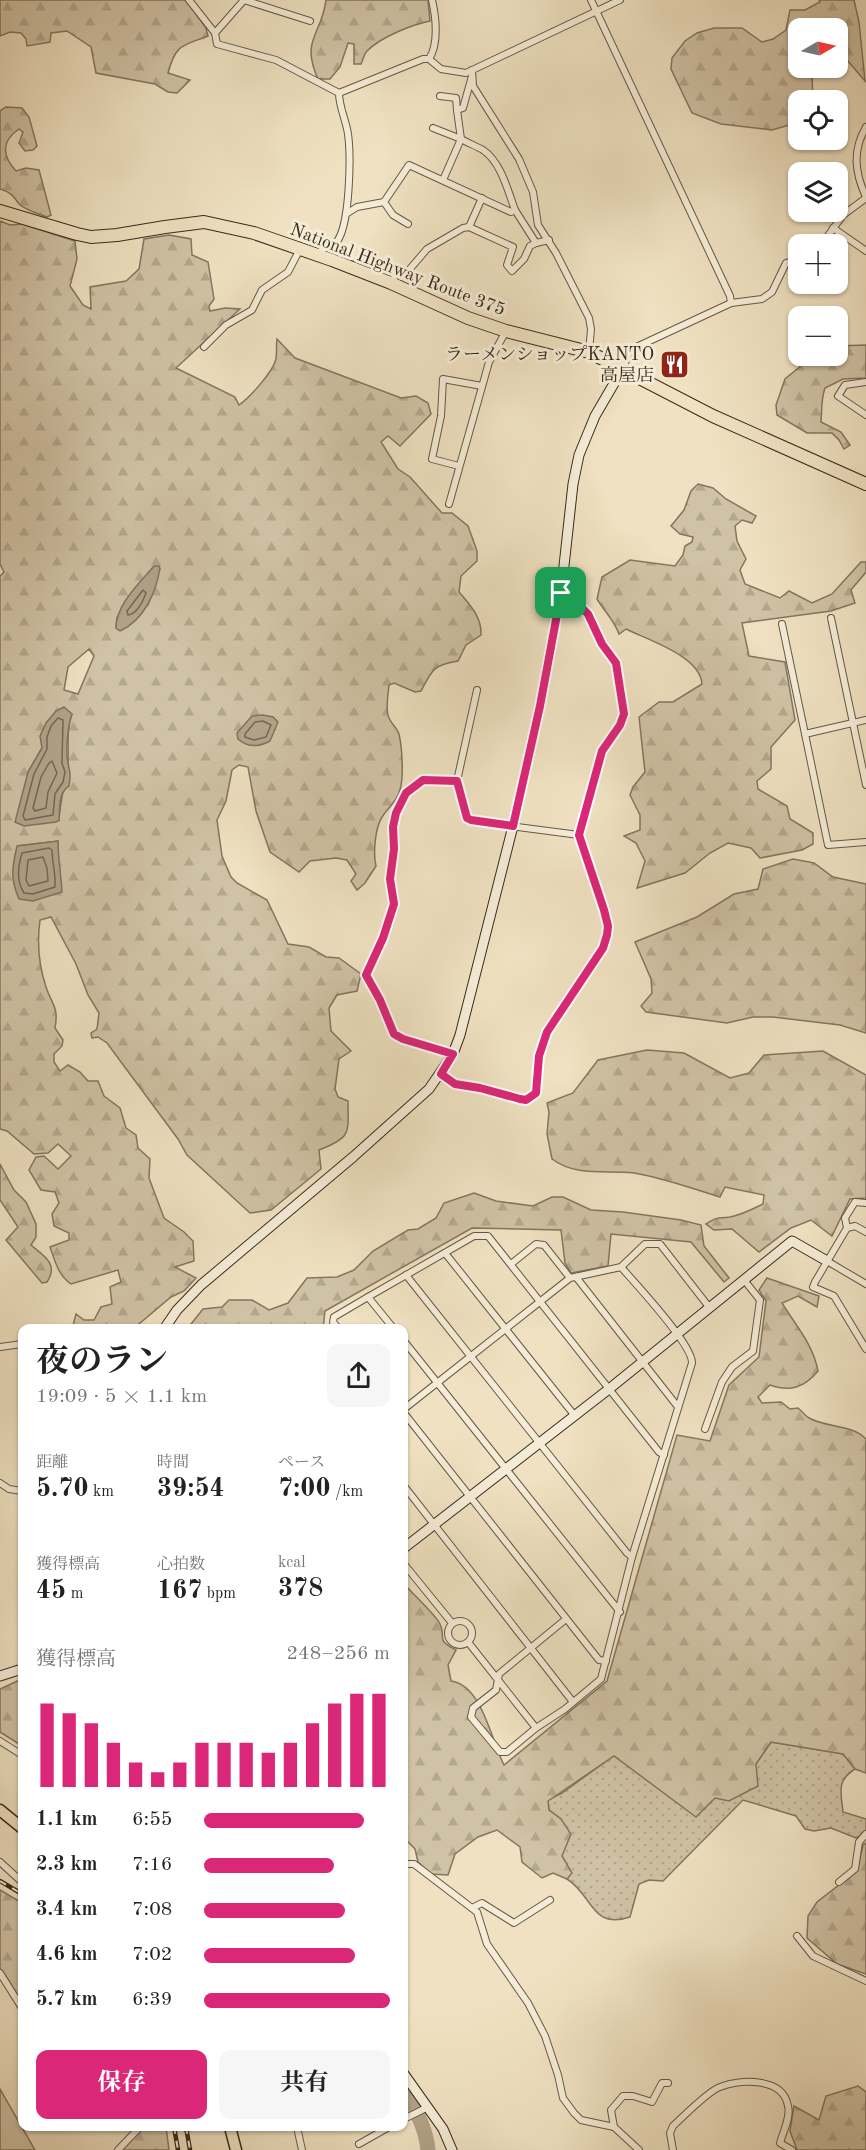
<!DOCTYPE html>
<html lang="ja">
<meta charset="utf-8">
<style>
body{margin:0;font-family:"Old Standard TT","Noto Serif JP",serif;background:#f6f6f6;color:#222;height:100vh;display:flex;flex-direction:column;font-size:22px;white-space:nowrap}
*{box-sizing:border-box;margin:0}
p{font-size:20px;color:#767676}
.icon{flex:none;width:33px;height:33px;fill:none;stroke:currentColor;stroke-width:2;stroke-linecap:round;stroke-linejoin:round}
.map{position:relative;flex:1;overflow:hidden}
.sheet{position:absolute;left:18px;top:1324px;width:390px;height:807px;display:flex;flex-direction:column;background:#fff;border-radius:12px;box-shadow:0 2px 4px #0004}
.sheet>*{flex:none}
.needle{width:39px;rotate:81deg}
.tools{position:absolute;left:788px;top:18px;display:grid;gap:12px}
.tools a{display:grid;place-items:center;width:60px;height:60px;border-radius:12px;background:#fff;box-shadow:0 2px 4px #0004;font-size:30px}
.pin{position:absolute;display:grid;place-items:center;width:51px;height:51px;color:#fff;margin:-26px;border-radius:12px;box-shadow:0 3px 9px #0006}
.round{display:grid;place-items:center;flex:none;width:63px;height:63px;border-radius:12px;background:#f6f6f6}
.headline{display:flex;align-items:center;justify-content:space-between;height:102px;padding:0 18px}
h1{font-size:33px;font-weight:700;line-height:45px}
.figures{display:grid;grid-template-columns:repeat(3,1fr);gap:9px;height:102px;padding:6px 18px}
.figures div{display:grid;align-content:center}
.figures b{font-size:26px;font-weight:700}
.figures small{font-size:16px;font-weight:400}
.figures p{font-size:16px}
.chart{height:168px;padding:12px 18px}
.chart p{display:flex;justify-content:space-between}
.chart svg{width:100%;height:108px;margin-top:6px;stroke:#db2777;stroke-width:6}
.cta{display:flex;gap:12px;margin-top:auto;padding:12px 18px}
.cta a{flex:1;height:69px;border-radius:12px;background:#db2777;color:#fff;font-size:24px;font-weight:700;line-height:69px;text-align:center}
.cta a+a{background:#f6f6f6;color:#222}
ul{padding:0 18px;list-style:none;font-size:20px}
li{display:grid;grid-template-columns:96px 72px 1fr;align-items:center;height:45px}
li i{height:15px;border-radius:8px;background:#db2777}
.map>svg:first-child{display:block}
.grass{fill:url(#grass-dots);stroke:#847660;stroke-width:1.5}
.forest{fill:url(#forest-firs);stroke:#847660;stroke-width:1.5;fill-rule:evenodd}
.garden{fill:#d0c2a5;stroke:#847660;stroke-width:1.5}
.water{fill:#b1a389;stroke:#81735d;stroke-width:1.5}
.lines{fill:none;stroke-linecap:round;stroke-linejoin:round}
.shore{stroke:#756752;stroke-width:1.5}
.river{stroke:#b1a389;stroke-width:15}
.street-casing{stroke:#665845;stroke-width:8}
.secondary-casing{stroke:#392b1c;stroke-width:11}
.primary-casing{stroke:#392b1c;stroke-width:13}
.highway-casing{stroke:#392b1c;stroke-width:14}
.street{stroke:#f5ecd7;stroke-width:6}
.secondary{stroke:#f5ecd7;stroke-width:9}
.primary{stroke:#efe1c1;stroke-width:10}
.highway{stroke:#efe1c1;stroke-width:12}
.rail-casing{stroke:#392b1c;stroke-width:4.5}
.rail{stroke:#f5ecd7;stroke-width:2;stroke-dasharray:7;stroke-linecap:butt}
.route-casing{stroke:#fff;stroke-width:12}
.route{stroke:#db2777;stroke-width:8}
.labels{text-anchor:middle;stroke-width:6;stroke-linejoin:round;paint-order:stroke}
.street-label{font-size:18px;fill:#392b1c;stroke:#f5ecd7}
.poi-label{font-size:18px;fill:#392b1c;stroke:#f5ecd7;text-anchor:end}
</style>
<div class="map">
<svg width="866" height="2150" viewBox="0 0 866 2150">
<defs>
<pattern id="grass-dots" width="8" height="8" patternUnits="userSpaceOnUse" patternTransform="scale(1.5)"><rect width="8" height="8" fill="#d0c2a5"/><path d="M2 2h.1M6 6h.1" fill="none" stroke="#b3a78d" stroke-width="1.8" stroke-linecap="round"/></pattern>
<pattern id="forest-firs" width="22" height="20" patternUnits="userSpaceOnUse" patternTransform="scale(1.5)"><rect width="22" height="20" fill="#d0c2a5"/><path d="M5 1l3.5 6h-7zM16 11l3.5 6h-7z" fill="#b3a78d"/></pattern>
</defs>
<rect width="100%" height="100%" fill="#efe1c1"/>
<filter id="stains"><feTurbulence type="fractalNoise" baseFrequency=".00333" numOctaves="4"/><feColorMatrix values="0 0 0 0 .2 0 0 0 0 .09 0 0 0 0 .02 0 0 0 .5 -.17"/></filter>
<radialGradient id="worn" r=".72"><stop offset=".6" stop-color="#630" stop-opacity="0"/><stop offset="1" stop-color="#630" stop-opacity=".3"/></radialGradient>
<path class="grass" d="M771 1742 844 1754 855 1769C836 1781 841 1792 843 1812L866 1819V1833L856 1838 831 1828 814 1831 805 1829 796 1816 743 1800 663 1881 649 1880 639 1884 630 1917C591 1930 593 1895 567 1879L571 1873 562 1856 561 1819 549 1810 548 1800 562 1793 615 1755 715 1798 756 1764Z"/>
<g class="forest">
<path d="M0 0H186L206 28 208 36C183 46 176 43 168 73L190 80 177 93 168 92 155 84 96 73 91 47 67 31 51 33 50 42 27 46 26 39 21 33 10 32 0 36Z"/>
<path d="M326 0H428L430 21C411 25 381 37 367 51 364 54 363 60 361 64H354V44L348 43 340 67 330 79H318C300 39 322 35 326 0Z"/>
<polygon points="819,0 854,0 859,22 865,81 847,60 837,61 837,28 798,28 798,68 819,68 812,75 813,100 798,100 798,121 796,123 772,130 721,124 692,113 671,69 672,58 685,41 697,33 714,28 742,28 762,42 773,39 786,30 790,10 805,10 820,2"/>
<path d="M6 107 22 108 29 117 37 146 33 150 25 151 19 143 23 132 19 129C1 141 2 156 16 171L26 168 39 170 51 215 47 217C39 214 25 210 19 204 13 196 11 192 0 189V111Z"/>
<path d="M0 221 10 225 22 224 75 241 77 259 70 286 83 305 91 309 90 287 126 281 139 269 144 239 169 235 191 239 192 255 208 262 214 299 209 306 210 311 225 308 240 309 176 368 235 397 239 405C250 397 273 372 276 359 277 352 276 345 277 339L295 358 401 398 416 396 428 403 431 414 400 446 388 436 381 442 398 469 410 477 442 513H452L468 526 477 551V561L461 576 459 592C470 605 482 617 481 635L466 645 458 661C433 665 432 670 421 691L415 692 394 683 389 685C388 695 385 709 389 718 391 723 397 728 399 734 402 747 404 776 400 790 397 802 388 807 382 817 375 828 373 854 376 866L365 883 357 890 351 881 356 874 347 860 336 858 310 861 299 872 270 852 256 811 248 767 239 765 232 770 226 801 217 820 222 856 231 877 237 883 267 900 288 944 309 947 326 957 339 958 361 974 357 991 337 995 329 1008 331 1031 351 1051 339 1059 335 1089 338 1097 348 1101C348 1134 352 1137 319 1150L321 1169 271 1210 250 1213 187 1155 178 1139 107 1043 98 1037 92 1038 91 1033 97 1029 99 1013 88 995 76 964 51 917 40 920C37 942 39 966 46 987 52 1005 59 1007 55 1028L63 1040 62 1046 54 1054V1062L60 1071 68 1065 80 1072 88 1081H98L104 1096 120 1108 126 1128 136 1135 138 1148 150 1159 149 1178 164 1218 184 1232 193 1241 194 1261 175 1267 196 1278 184 1291 171 1297 133 1329H72L76 1314 84 1320H94L101 1307 112 1304 110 1287 121 1282 118 1270 71 1284C58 1275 55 1261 50 1247L69 1240V1233L54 1226 52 1214 59 1203 55 1192 41 1190 29 1170 36 1157 44 1156 58 1169 71 1156 58 1144 48 1153 34 1154 7 1131 0 1129V576L4 572 0 564ZM160 568 148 605 116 627 117 617ZM89 649 94 656 78 694 64 690 68 667ZM72 714C66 730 69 746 68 762 66 782 60 800 59 820L28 772 42 748ZM58 841V859L17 846Z"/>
<path d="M866 345V378L843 379 825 388C821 399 822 410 821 422L841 432 850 445 844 449 839 440 832 433H807L777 415 776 405 785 379 813 356H837V346Z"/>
<path d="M698 484 713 488 726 499 756 516 752 523 742 520 735 526 737 541 746 559 740 570 745 584 780 598 789 591 812 603 832 594 861 562H866V572L851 590 855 603 831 611 742 623 749 656 785 662 795 720 771 747V769L757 781 758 789 787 806 790 819 813 833V844L802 850 760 858 751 848 728 843 710 853 685 873 637 888 645 861 636 843 624 836 640 830V815L630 795 633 787 645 772 639 717 659 702H673L702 684C700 656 648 640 626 629L619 634C614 620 605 612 597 599L602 577 630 560 675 566 683 555 685 546 692 542 693 537 680 534 671 526 684 510 691 491Z"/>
<polygon points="793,859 814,863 833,877 866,884 866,1033 840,1025 773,1017 753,1017 727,1023 646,1012 641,1006 652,993 651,979 635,942 697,917 734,894 758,889 763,869"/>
<path d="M647 1050 684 1053 730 1078 749 1073 764 1055 823 1051 866 1075V1198L850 1199 832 1236 811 1220 791 1228 759 1252 732 1229 714 1230 706 1224C719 1216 716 1219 730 1217 741 1215 753 1209 763 1204L764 1195 725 1187 720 1197C693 1189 661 1177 634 1173 606 1170 576 1177 552 1159L547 1134 549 1112 547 1103 573 1093 598 1060Z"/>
<path d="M0 1164 14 1190 26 1202 36 1224V1237L31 1245C44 1256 59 1264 47 1282L42 1283 6 1240 18 1227 0 1200Z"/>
<polygon points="474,1193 496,1201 533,1206 552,1197 563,1197 591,1210 623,1212 681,1220 701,1225 704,1246 729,1278 724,1282 691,1242 611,1234 608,1266 571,1273 565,1263 561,1230 472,1228 325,1311 323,1329 187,1329 203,1309 222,1307 229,1300 252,1300 269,1310 288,1303 307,1278 337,1277 354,1270 373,1251 408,1230 418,1229 436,1218 444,1203"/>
<path d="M767 1278 819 1296 817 1307 798 1296 782 1303C796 1326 813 1344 818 1371 804 1388 790 1392 770 1385L758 1397 762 1403 781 1402 790 1409 798 1408C802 1411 805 1416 809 1418 827 1428 852 1424 866 1439V1773L855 1769 843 1754 771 1742 756 1764 758 1786 729 1801 715 1798 696 1817 614 1756 548 1801 549 1810 561 1819 571 1834 562 1856 572 1873 567 1879 553 1873 542 1878 522 1862 520 1847 497 1830 478 1837 455 1854 448 1875 431 1874 418 1862 415 1849 404 1838V1584C410 1591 437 1616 440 1624 447 1638 434 1639 456 1650L448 1665 451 1681C482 1685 491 1740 504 1765L607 1681 677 1435 710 1441 729 1385 759 1357 766 1301 759 1290Z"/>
<polygon points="22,1679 22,1746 0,1732 0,1689"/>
<polygon points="866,1843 866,1974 837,1964 807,1938 808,1916 817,1902 857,1871 863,1845"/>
<polygon points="0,1890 22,1903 22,2007 0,1978"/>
<polygon points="858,2086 866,2092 866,2150 797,2150 790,2131 794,2106 819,2120 826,2096"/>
<polygon points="148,2127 166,2127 169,2150 118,2150 135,2134"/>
</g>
<polygon class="garden" points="0,2089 35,2150 0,2150"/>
<g class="water">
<path d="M154 566H159L160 568C156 593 144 620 120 631L116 628C116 604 140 583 154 566Z"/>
<path d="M64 707 72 714C68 725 65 751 68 763 70 774 71 773 69 786 58 793 60 808 59 820L56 822 24 826 15 822 28 772 42 748 40 736 46 723 56 711Z"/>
<path d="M263 715 273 717 278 722 270 741C259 747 248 748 238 739L237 733 252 716Z"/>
<path d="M58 841C58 858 61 874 62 892L33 901 19 899C10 878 12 868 17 846Z"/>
</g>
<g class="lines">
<g class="shore">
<path d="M143 590 146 593C143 601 137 614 128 615L127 611Z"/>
<polygon points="58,718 63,720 62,763 65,772 63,782 55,794 53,815 25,820 23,816 34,774 47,749 47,737 51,726"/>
<polygon points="263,721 271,725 266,737 254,740 245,737 245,734 255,722"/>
<polygon points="52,761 57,773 48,792 46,808 35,811 33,808 41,777 49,763"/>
<path d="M49 848 52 850C52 862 56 874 55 887L33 894 24 893C16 880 18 867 22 853Z"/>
<polygon points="43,857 47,868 48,881 29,886 26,880 28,860"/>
</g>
<path class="river" d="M404 2092C416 2109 426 2129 428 2150"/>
<defs>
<g id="street">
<path d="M189 0 215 33 217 44 276 60 339 93C339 107 346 120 348 134 351 156 350 221 338 240 333 247 322 247 316 255"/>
<polyline points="244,0 310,21"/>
<polyline points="591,0 730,296 731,303"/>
<polyline points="215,33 244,0"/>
<polyline points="429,59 441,69 466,73 620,0"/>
<polyline points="472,70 473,86 519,159 533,192 538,225 556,253 589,318 591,329 589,352"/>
<path d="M339 93 423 59H429C439 44 436 17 432 0"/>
<polyline points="440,96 456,98 457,110"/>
<path d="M866 127C852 151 855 173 866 197"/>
<polyline points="433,128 461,139 443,180"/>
<polyline points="384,202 393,215 408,224"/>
<polyline points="515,210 536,243 549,240"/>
<path d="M346 214 357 207 384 202 409 165 511 212 515 210C508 191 501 162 483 150 476 146 468 143 461 139L457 110 463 108 472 76"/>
<polyline points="469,227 482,198"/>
<polyline points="833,228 866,251"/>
<polyline points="822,244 843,215 866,198"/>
<polyline points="391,283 395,276 409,270 427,249 463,228 469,227 513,247 507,265 512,271 524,259 530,246 536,243"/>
<polyline points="204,347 226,325 252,310 262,290 288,272 300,249"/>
<polyline points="623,368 630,350 731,303 762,299 772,292 786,263 798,259"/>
<polyline points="866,382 845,385 838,396 866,415"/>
<polyline points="459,466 432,459 441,416 443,379 482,386"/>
<polyline points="449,504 489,362 506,331"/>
<polyline points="831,618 866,785"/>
<polyline points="782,624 805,734"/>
<polyline points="866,720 805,734 828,845 866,842"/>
<polyline points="457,781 477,690"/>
<polyline points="453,1054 403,1039 394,1034 380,1000 366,975 383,938 394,904 390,879 394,849 393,827 396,813 406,793 423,780 457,781 465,815 471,821 579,835"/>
<polyline points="441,1074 455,1084 479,1088 520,1099 527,1099 535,1093 539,1056 547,1032 603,948 608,926 579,835 602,751 611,735 620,725 624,707 616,663 602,644 588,614 571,597 561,593"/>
<polyline points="847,1228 845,1218 855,1202 866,1203"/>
<polyline points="866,1232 855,1226 847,1228 815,1282 813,1287 834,1296 866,1349"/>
<polyline points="445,1253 575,1416"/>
<polyline points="827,1261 866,1284"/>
<polyline points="511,1264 536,1244 544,1245 570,1278"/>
<polyline points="406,1275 627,1553 632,1557"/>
<polyline points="576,1277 678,1407"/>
<polyline points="339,1329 333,1322 334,1317 368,1297"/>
<polyline points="394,1329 368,1297 474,1236 488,1236 659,1452 664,1455"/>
<polyline points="404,1341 620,1612"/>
<polyline points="0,1347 22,1344"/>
<polyline points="404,1409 570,1278 621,1267 645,1244 660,1244 709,1307"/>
<polyline points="404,1413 599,1660 606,1661"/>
<polyline points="705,1429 722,1382 732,1367 753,1351 760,1300 744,1280"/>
<polyline points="0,1483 9,1489 22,1491"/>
<polyline points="404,1486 573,1702"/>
<polyline points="404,1564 452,1623"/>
<circle cx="460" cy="1633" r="12"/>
<path d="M468 1642 536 1728 565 1709 601 1679 632 1557 692 1363C693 1345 635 1283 621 1267"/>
<polyline points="536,1728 507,1752 500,1752 471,1717 473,1708 496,1690 499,1674 566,1619"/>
<polyline points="0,1741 22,1755"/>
<polyline points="0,1862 22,1882"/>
<polyline points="404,1864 414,1864 477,1912 487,1944 528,2003 545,2036 558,2075 563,2098 574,2113 581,2120 614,2127 639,2150"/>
<polyline points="839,1882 855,1869 859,1842 866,1834"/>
<polyline points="472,1908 482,1903 514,1923 550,1900"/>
<polyline points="797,1936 813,1956 866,1981"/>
<polyline points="0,1973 22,2008"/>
<polyline points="404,2119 428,2107"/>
<polyline points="297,2127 302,2150"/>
<polyline points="614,2127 611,2110 623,2096 633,2096 652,2102 662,2083 668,2083"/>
<polyline points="359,2144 389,2127"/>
<polyline points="118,2150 140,2127"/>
<path d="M673 2150 670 2133 673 2126C683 2117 708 2091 720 2087 741 2079 783 2077 788 2106 791 2117 783 2132 780 2143L792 2150"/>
</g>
<g id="secondary">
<polyline points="164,1329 177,1310 201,1285 353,1157 429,1089 453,1054 460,1035 513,826 540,706 561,593 573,484 579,455 595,416 623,368"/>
<polyline points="404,1548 609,1389 792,1241 827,1261"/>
<polyline points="0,1676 22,1669"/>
<polyline points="404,2074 443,2129 452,2150"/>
</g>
<g id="primary">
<polyline points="0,1810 22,1828"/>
<polyline points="230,2127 236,2150"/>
</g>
<polyline id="highway" points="0,211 77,234 91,237 117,235 165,227 204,222 254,233 332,260 391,283 468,318 506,331 589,352 713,416 866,484"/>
</defs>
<use href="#street" class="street-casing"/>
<use href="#secondary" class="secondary-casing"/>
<use href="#primary" class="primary-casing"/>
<use href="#highway" class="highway-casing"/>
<use href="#street" class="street"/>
<use href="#secondary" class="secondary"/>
<use href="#primary" class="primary"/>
<use href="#highway" class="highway"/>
<defs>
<g id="rail">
<polyline points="0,1881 22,1894"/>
<polyline points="174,2127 178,2150"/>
<polyline points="186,2127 190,2150"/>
</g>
</defs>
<use href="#rail" class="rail-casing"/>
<use href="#rail" class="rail"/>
</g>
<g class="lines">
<defs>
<polygon id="route" points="561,593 571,597 588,614 602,644 616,663 624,714 620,725 602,751 579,835 604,910 608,926 607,935 603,948 547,1032 539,1056 536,1093 526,1100 520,1099 480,1088 455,1084 441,1074 453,1054 403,1039 394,1034 380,1000 366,975 383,938 394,904 390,879 394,849 393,827 396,813 406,793 423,780 457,781 467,818 471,820 513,826 540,706"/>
</defs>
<use href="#route" class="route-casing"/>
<use href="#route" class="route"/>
</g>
<defs>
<symbol id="restaurant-square" viewBox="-11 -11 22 22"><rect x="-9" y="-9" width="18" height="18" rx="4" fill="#8f2418" stroke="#f5ecd7"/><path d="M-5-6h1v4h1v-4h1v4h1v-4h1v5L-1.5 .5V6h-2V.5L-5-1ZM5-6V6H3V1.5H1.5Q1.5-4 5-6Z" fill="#fff"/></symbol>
</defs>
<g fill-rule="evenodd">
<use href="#restaurant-square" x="658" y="348" width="33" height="33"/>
</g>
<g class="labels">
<g class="street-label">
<text transform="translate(398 269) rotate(21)" y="6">National Highway Route 375</text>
</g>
<g class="poi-label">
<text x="654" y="360">ラーメンショップKANTO<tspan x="654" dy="21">高屋店</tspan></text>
</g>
</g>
<rect width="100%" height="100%" filter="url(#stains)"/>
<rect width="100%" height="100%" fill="url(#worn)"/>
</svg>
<div class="tools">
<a><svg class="needle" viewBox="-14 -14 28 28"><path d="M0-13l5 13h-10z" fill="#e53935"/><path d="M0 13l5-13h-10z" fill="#767676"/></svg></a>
<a><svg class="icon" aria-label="locate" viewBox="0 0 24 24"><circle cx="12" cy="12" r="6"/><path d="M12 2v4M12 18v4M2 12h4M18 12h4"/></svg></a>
<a><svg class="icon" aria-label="layers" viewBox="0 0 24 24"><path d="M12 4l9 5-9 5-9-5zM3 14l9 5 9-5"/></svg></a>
<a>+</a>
<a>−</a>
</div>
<div class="pin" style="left:561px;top:593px;background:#1e9e55"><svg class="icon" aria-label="arrive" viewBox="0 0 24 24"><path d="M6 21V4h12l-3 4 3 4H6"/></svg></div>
<section class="sheet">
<div class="headline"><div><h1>夜のラン</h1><p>19:09 · 5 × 1.1 km</p></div><a class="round"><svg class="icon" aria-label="share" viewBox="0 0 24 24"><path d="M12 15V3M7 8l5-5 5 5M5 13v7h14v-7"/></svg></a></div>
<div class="figures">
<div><p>距離</p><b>5.70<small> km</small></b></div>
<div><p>時間</p><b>39:54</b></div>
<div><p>ペース</p><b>7:00<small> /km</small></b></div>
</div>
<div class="figures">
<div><p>獲得標高</p><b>45<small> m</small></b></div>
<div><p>心拍数</p><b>167<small> bpm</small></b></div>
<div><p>kcal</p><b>378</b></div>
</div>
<div class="chart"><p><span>獲得標高</span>248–256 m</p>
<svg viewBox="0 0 160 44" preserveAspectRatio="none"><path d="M5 44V10M15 44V14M25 44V18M35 44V26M45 44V34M55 44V38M65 44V34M75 44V26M85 44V26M95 44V26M105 44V30M115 44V26M125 44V18M135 44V10M145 44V6M155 44V6"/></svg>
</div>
<ul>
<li><b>1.1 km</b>6:55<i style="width:86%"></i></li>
<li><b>2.3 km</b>7:16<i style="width:70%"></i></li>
<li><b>3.4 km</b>7:08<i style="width:76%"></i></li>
<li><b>4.6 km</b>7:02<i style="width:81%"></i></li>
<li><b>5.7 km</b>6:39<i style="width:100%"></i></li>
</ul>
<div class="cta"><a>保存</a><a>共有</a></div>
</section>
</div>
